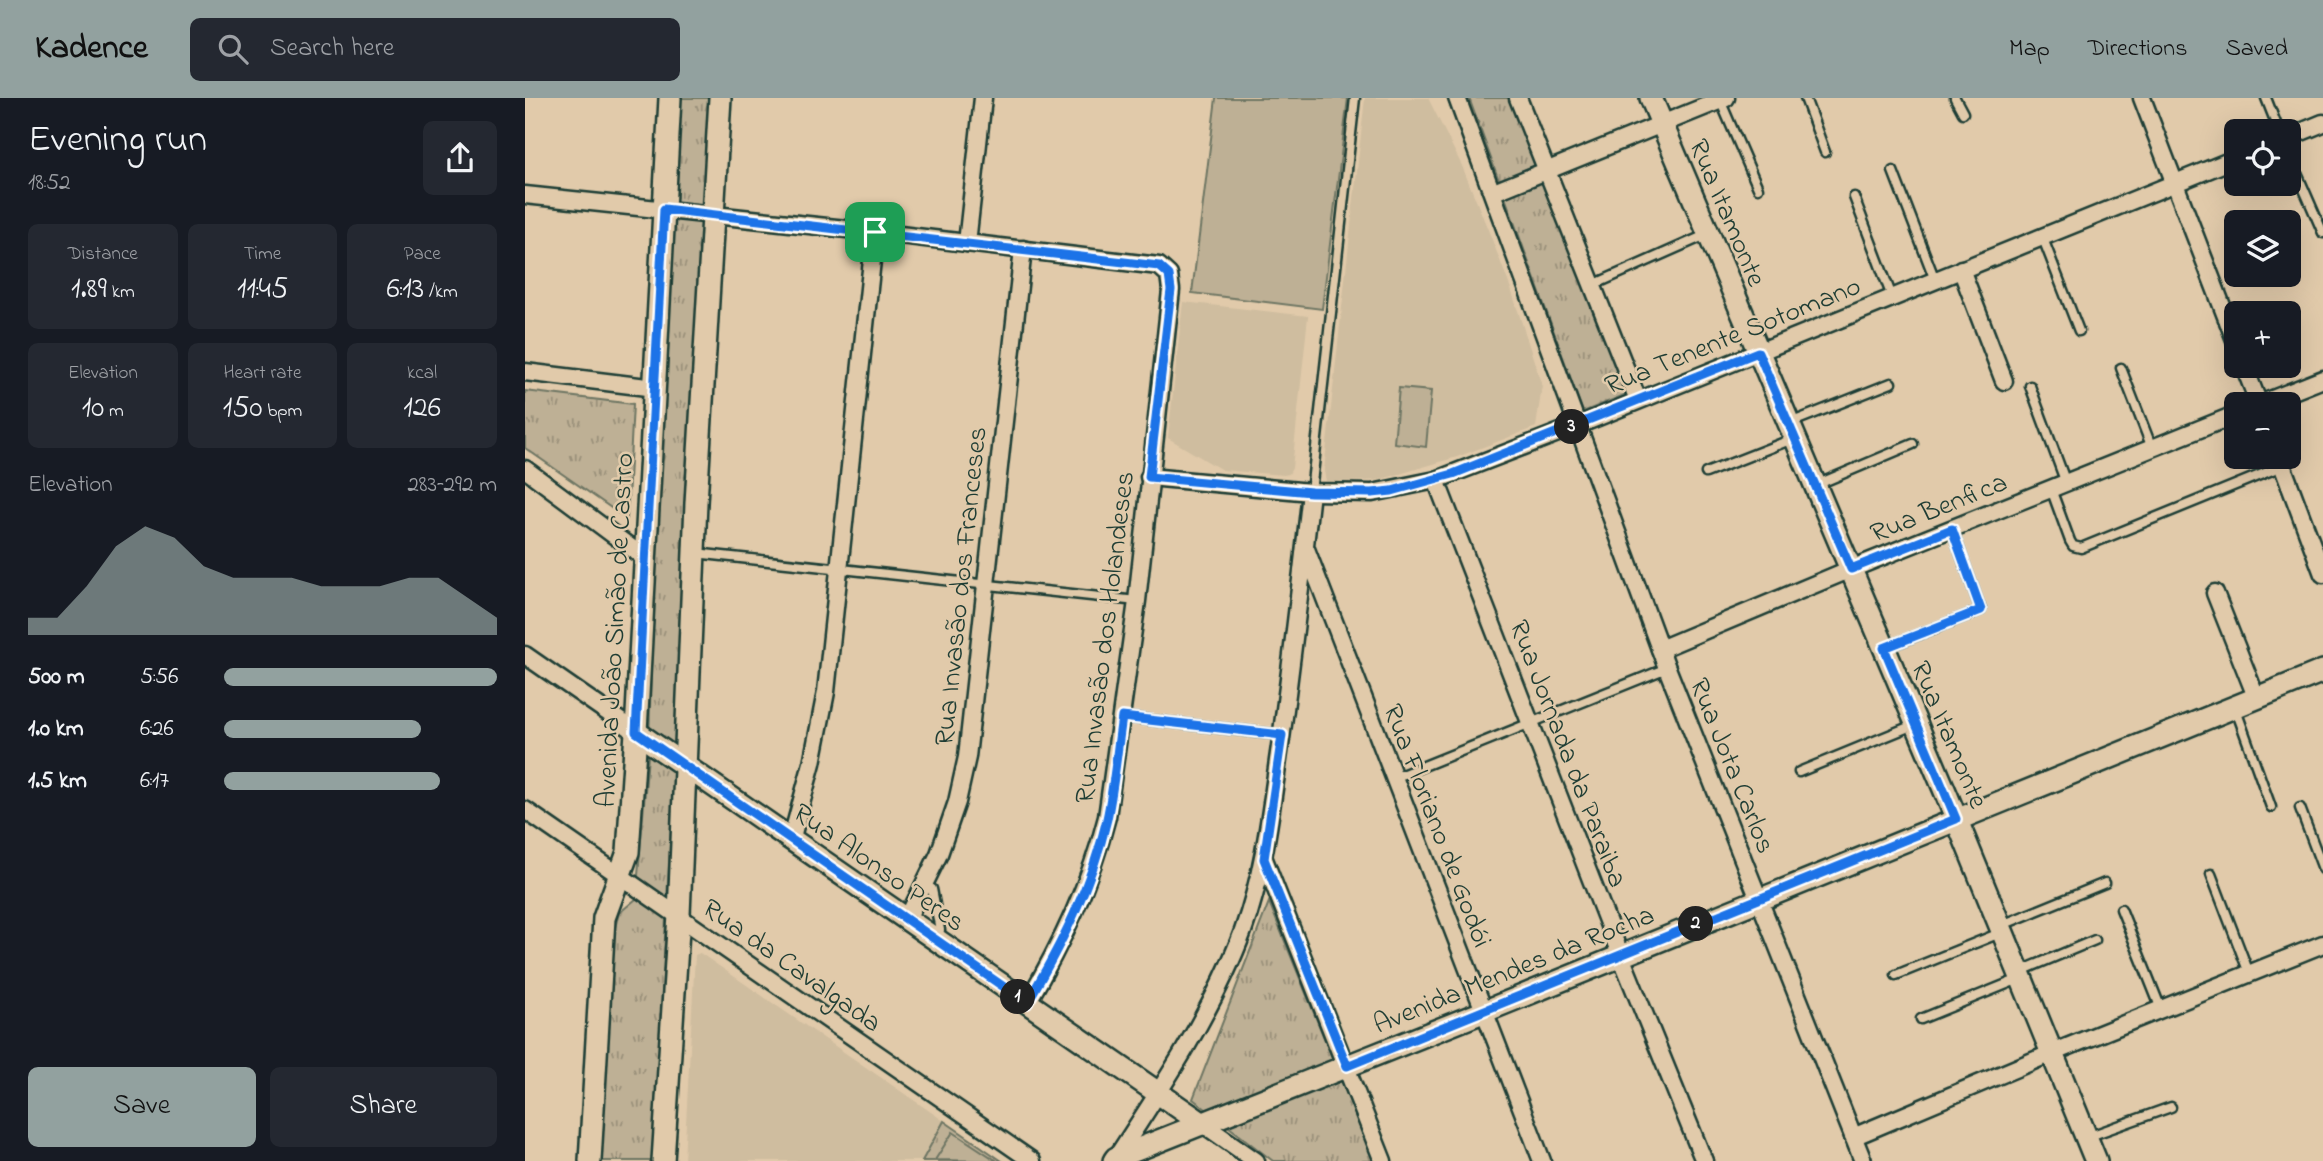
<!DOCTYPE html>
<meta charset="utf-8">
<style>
body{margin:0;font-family:"Indie Flower",sans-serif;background:#242831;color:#f1f3f6;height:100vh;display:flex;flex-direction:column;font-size:26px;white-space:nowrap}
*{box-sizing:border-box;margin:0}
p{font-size:23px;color:#9ea1a6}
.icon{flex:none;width:38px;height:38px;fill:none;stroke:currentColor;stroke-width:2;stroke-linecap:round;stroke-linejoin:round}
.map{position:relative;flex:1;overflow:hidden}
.details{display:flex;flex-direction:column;background:#171b24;width:525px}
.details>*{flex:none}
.buttons{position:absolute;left:1699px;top:21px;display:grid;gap:14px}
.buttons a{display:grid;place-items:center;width:77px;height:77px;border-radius:10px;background:#171b24;box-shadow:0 7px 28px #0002;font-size:35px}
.pin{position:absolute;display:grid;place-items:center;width:60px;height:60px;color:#fff;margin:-30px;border-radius:14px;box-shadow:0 4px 10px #0006}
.km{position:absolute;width:35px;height:35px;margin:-18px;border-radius:50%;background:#222;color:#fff;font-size:19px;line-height:35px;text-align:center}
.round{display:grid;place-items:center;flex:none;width:74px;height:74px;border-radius:10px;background:#242831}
.headline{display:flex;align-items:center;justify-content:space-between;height:119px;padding:0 28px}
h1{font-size:38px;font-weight:600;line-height:52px}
.figures{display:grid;grid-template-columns:repeat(3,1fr);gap:10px;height:119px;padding:7px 28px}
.figures div{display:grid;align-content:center;border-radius:10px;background:#242831;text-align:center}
.figures b{font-size:30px;font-weight:600}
.figures small{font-size:19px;font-weight:400}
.figures p{font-size:19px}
.chart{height:196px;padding:14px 28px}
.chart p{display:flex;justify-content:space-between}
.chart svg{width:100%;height:126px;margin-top:7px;fill:#92a19f;opacity:.7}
.primary-button{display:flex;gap:14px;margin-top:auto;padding:14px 28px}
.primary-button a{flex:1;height:80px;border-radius:10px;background:#92a19f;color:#111;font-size:28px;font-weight:600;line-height:80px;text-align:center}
.primary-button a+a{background:#242831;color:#f1f3f6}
ul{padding:0 28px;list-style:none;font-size:23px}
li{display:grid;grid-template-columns:112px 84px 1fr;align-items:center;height:52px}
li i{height:18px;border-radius:9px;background:#92a19f}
header{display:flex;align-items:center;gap:42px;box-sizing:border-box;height:98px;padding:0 35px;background:#92a19f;color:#111}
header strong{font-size:33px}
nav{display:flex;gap:38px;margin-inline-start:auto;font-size:24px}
.search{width:490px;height:63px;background:#242831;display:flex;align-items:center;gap:18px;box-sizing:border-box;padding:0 24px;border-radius:10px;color:#9ea1a6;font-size:26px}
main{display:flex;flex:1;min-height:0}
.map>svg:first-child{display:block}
.built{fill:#cfbd9f}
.grass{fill:url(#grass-tufts);stroke:#6e7664;stroke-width:2}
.garden{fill:#beb095;stroke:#6e7664;stroke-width:2}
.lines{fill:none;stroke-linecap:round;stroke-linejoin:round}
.lane-casing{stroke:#1f3d34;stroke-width:13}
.street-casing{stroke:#1f3d34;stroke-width:21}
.secondary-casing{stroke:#1f3d34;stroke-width:26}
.lane{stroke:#e1caaa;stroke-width:8}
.street{stroke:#e1caaa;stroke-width:16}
.secondary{stroke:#e1caaa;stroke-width:21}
.route-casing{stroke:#fff;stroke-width:14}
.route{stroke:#1a73e8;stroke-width:9}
.labels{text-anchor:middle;stroke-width:5;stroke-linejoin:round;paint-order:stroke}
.street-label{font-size:28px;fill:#1f3d34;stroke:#e1caaa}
</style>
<header>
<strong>Kadence</strong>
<div class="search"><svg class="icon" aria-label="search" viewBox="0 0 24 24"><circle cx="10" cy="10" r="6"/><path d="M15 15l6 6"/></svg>Search here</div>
<nav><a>Map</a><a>Directions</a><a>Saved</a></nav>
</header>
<main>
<section class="details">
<div class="headline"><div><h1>Evening run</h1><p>18:52</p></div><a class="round"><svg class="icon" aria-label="share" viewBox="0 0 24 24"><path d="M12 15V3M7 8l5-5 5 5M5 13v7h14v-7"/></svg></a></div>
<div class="figures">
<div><p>Distance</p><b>1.89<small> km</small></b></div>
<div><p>Time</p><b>11:45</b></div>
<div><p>Pace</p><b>6:13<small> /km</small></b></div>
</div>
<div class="figures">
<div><p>Elevation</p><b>10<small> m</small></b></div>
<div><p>Heart rate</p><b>150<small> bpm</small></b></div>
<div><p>kcal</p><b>126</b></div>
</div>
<div class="chart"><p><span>Elevation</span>283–292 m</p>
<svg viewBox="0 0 160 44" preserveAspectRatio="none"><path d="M0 44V38L10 38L20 27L30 13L40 6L50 10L60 20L70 24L80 24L90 24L100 27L110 27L120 27L130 24L140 24L150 31L160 38V44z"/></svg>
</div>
<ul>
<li><b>500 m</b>5:56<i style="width:100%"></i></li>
<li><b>1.0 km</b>6:26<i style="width:72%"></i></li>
<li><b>1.5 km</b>6:17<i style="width:79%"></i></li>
</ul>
<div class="primary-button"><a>Save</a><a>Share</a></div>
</section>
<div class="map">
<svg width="1798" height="1063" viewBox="0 0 1798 1063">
<defs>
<pattern id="grass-tufts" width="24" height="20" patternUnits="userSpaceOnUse" patternTransform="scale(1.75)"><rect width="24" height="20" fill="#beb095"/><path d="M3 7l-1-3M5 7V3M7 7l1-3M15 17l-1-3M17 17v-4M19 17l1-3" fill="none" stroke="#9a907a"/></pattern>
</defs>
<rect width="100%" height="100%" fill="#e1caaa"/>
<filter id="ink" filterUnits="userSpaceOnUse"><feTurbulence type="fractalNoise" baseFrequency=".0143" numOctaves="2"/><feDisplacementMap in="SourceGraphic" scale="14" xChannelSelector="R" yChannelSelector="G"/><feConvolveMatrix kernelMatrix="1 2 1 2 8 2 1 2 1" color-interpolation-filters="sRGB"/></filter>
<g filter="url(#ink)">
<g class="built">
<polygon points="840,0 903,0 937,68 966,139 986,191 1017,288 1011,329 932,359 854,382 811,385 801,383 799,373"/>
<polygon points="658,204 783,218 767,370 764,376 759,377 697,372 643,340"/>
<polygon points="175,855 419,1023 397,1063 159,1063 170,857"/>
</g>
<g class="grass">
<polygon points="155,0 185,0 128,1063 75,1063 89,833 94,815 111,801 124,646 129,466"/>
<polygon points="944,0 985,0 1102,296 1058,314"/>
<polygon points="0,293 108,306 102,421 0,350"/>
<polygon points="744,804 849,1063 748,1063 668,1001"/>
<polygon points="419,1023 477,1063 397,1063"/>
</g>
<g class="garden">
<polygon points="691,0 823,0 797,211 667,195"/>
<polygon points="874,290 906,293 901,349 869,345"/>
<polygon points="428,1034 472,1063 410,1062"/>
</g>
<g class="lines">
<defs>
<g id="lane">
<polyline points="1280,0 1300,54"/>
<polyline points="1430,0 1438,15"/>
<polyline points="1741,0 1754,33"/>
<polyline points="1195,2 1233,90"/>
<polyline points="1764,57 1798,135"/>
<polyline points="1368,73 1410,182"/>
<polyline points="1329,99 1367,199"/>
<polyline points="1517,138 1554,233"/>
<polyline points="1068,187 1183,136"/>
<polyline points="1596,270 1627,350"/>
<polyline points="1505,288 1541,385"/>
<polyline points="1265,325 1366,285"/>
<polyline points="1181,375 1270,340"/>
<polyline points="1291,387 1388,346"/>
<polyline points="1526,391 1545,443 1548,448 1556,450 1757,368"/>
<polyline points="786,394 830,0"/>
<polyline points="170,455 612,503"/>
<polyline points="1360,550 1456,512 1427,431"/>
<polyline points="1711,612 1746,709"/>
<polyline points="597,619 756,637"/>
<polyline points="1274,674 1391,626"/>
<polyline points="869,680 1142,570"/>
<polyline points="1775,710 1798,771"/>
<polyline points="1686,776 1724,875"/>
<polyline points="399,786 407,791 415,832 412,839"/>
<polyline points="1596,811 1636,911"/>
<polyline points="1477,827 1580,785"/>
<polyline points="1496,873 1570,842"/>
<polyline points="1371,877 1475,835"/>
<polyline points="1396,921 1494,881"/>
<polyline points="1562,1039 1646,1009"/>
</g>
<g id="street">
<polyline points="932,0 1142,570 1338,1063"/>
<polyline points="993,0 1113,302"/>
<polyline points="1617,0 1712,247"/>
<polyline points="1764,39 1798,25"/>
<polyline points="969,94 1201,0"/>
<path d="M0 97 350 134 634 168 644 177 646 192 612 503 582 719C565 786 537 845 502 905"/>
<polyline points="442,145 458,0"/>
<polyline points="1436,171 1479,283"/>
<polyline points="1719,268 1734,306"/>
<polyline points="0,274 130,290"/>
<polyline points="1735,306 1798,281"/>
<polyline points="1754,359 1798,476"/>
<polyline points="0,371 121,461"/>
<polyline points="624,379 786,394 847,395 911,382 1051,328 1712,60"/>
<polyline points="911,382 1095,856 1179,1063"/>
<polyline points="781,451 1017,1063"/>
<polyline points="1690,495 1732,601"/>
<polyline points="1135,551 1326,471 1712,316"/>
<polyline points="0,557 111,634"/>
<polyline points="0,712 507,1063"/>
<polyline points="267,739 287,665 301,594 350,134"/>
<polyline points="739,761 858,1063"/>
<polyline points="382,821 414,756 432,704 442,659 498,151"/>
<polyline points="678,1026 731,1063"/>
<polyline points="1328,1039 1527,955 1798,846"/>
<path d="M591 1060C637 990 689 911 718 833 738 778 745 720 753 662 766 573 776 483 786 394"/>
</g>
<g id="secondary">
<polyline points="1126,0 1422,698 1571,1063"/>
<polyline points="111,634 678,1026"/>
<polyline points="65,1063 79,820 103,754 111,634 145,0"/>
<polyline points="138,1063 154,817 171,405 195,0"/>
<polyline points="589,1063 591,1060 958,914 1798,573"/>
</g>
</defs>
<use href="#lane" class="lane-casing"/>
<use href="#street" class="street-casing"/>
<use href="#secondary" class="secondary-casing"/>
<use href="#lane" class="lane"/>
<use href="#street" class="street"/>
<use href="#secondary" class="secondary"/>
</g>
</g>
<g class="lines" filter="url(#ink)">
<defs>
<path id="route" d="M139 111 634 168 644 177 646 192 624 379 786 394 847 395 867 393 928 376 1233 254 1326 471 1427 431 1456 512 1359 550 1431 721 822 968 739 761 757 637 597 619C592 653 589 688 582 721 567 787 536 847 502 905L111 634Z"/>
</defs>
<use href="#route" class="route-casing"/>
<use href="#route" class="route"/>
</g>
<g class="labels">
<g class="street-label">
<text transform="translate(1204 114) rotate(67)" y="10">Rua Itamonte</text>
<text transform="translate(1207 236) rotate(-22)" y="10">Rua Tenente Sotomano</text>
<text transform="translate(1413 408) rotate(-22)" y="10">Rua Benfica</text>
<text transform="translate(434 488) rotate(-84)" y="10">Rua Invasão dos Franceses</text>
<text transform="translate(88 532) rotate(-87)" y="10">Avenida João Simão de Castro</text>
<text transform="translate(578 539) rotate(-83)" y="10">Rua Invasão dos Holandeses</text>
<text transform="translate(1426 636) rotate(67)" y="10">Rua Itamonte</text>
<text transform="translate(1045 655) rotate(69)" y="10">Rua Jornada da Paraiba</text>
<text transform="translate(1209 667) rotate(68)" y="10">Rua Jota Carlos</text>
<text transform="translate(914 727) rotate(69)" y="10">Rua Floriano de Godói</text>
<text transform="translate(355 768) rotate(35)" y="10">Rua Alonso Peres</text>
<text transform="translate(268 866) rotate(35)" y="10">Rua da Cavalgada</text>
<text transform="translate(988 870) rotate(-22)" y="10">Avenida Mendes da Rocha</text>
</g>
</g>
</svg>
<div class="buttons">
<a><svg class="icon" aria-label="locate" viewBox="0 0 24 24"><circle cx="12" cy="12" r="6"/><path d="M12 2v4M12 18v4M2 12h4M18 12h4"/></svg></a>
<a><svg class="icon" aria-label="layers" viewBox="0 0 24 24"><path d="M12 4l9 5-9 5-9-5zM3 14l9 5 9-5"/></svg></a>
<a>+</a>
<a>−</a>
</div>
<div class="pin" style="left:350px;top:134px;background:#1e9e55"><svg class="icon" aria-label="arrive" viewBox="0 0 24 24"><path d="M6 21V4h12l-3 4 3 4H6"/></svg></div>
<b class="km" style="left:493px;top:899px">1</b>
<b class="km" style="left:1171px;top:826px">2</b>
<b class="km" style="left:1047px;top:329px">3</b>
</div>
</main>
